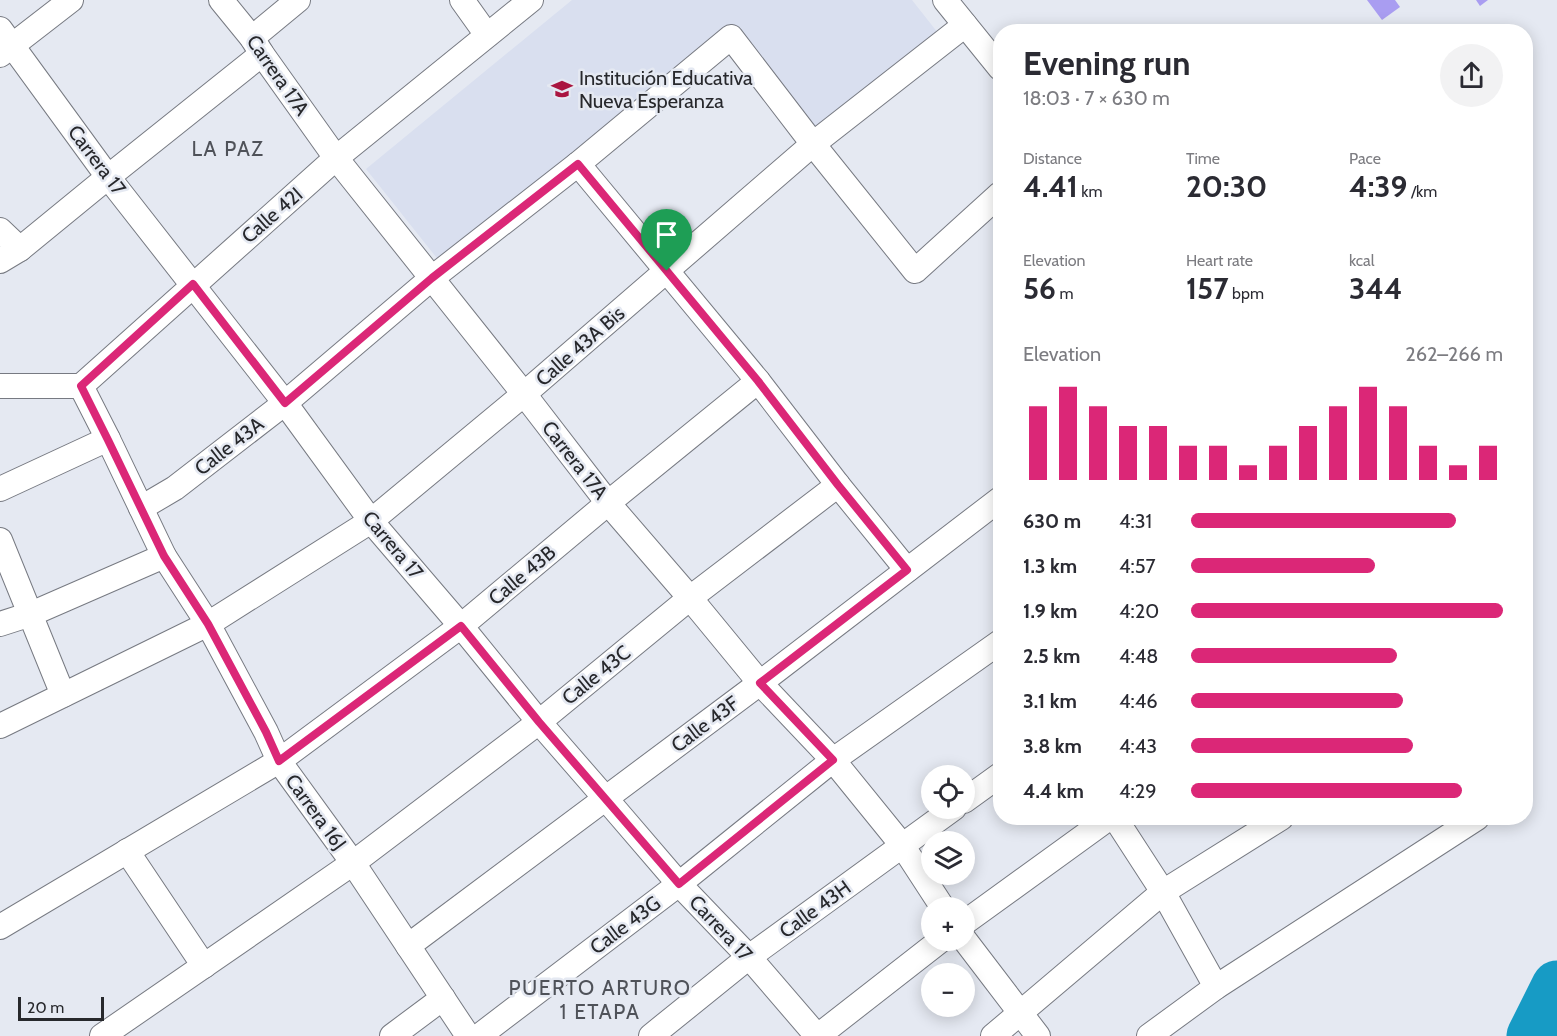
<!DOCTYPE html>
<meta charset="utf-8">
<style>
body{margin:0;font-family:Cabin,sans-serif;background:#f2f2f3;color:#2b2b33;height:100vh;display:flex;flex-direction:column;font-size:22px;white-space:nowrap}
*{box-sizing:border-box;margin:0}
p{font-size:20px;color:#7c7c81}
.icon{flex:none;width:33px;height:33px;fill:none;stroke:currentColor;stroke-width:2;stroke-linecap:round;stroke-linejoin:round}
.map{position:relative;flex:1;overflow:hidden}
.drawer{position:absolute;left:993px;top:24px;width:540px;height:801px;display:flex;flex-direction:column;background:#fff;border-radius:24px;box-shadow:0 3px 15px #0003}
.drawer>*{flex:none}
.fabs{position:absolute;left:921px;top:765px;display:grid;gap:12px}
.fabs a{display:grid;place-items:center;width:54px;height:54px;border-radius:50%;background:#fff;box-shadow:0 3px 15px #0003;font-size:30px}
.scale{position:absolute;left:18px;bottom:15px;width:86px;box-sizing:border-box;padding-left:6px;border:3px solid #27282c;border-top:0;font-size:16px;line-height:21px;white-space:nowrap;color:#27282c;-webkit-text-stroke:4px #e5e9f2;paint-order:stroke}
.pin{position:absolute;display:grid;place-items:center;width:51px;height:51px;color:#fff;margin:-62px -26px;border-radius:50% 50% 50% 0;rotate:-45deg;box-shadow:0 0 6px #0007}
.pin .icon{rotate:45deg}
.round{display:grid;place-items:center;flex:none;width:63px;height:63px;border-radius:32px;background:#f2f2f3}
.summary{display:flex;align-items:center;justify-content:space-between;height:102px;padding:0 30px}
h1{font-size:33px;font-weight:700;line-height:45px}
.figures{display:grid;grid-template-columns:repeat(3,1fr);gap:9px;height:102px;padding:6px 30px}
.figures div{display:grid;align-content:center}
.figures b{font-size:30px;font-weight:700}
.figures small{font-size:16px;font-weight:400}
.figures p{font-size:16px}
.chart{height:168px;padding:12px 30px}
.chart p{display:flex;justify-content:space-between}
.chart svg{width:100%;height:108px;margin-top:6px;stroke:#db2777;stroke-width:6}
ul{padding:0 30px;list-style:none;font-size:20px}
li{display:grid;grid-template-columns:96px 72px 1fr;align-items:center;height:45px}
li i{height:15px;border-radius:8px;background:#db2777}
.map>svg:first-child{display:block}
.built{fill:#d9dfef}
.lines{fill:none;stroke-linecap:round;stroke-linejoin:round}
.river{stroke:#179bc5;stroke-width:51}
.building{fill:#a99df1}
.minor-casing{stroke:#777a82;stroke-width:26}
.minor{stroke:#fff;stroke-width:24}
.route-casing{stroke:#fff;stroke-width:12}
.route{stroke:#db2777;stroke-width:8}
.labels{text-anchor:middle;stroke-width:5;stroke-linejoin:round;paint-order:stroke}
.street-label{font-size:20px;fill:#27282c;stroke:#e5e9f2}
.poi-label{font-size:20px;fill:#27282c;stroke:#e5e9f2;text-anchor:start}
.neighbourhood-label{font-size:21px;letter-spacing:1.5px;fill:#4f5259;stroke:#e5e9f2}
</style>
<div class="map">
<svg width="1557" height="1036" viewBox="0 0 1557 1036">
<rect width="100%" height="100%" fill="#e5e9f2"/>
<polygon class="built" points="572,0 912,0 938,33 820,135 739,44 440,262 366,169"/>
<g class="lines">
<polyline class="river" points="1532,1036 1557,986"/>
</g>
<g class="building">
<polygon points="1367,0 1395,0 1400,7 1382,20"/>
<polygon points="1476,0 1488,0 1480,6"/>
</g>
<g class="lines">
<defs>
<g id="minor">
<polyline points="221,0 252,38 262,54 336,158 524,394 608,503 690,598 760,683 833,760 902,845 943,908"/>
<polyline points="462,0 487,35"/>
<polyline points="945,0 1000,68"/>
<polyline points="0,29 108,177 285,403 371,521 461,626 539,722 606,799 679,884 749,957 817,1036"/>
<polyline points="252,38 298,0"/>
<polyline points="0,55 71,0"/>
<polyline points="578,164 758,381 838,485 907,570"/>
<polyline points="0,230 20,249"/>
<polyline points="0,261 20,249 108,177 262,54"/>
<polyline points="0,386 81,386 336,158 531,0"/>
<polyline points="81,386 108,439 164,556 208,624 266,732 279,761 353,863 468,1036"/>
<polyline points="0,489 108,439"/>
<polyline points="141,508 175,488 285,403 432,278 578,164 731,37 813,144 915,271 1000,194"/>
<polyline points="0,540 63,695"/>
<polyline points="0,624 31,614 164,556"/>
<polyline points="0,726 208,624 371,521 524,394 813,144 965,25"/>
<polyline points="964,801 1000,775"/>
<polyline points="1115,818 1163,892 1216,987"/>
<polyline points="127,851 204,966"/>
<polyline points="964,923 1109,818"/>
<polyline points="0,927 279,761 461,626 608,503 758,381"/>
<polyline points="964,939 1038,1036"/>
<polyline points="408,946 760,683 1000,499"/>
<polyline points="102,1036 353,863 539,722 690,598 838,485"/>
<polyline points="392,1036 443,998"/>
<polyline points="479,1036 679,884 833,760 1000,642"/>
<polyline points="651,1036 749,957 954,808"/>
<polyline points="818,1036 941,940"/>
<polyline points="993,1036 1163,892 1281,818"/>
<polyline points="1149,1036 1216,987 1477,818"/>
</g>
</defs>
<use href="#minor" class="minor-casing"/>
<use href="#minor" class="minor"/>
</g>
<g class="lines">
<defs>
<polygon id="route" points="578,164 758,381 838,485 907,570 760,683 833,760 679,884 539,722 461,626 279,761 266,732 208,624 164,556 108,440 81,386 193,284 285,403 432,278"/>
</defs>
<use href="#route" class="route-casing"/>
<use href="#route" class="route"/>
</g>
<defs>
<symbol id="university-bare" viewBox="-9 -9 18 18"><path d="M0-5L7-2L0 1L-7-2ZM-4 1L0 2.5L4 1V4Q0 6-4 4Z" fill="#aa1540" stroke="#e5e9f2" stroke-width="2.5" paint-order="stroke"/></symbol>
</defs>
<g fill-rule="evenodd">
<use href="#university-bare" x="547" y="74" width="30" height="30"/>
</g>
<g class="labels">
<g class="street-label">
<text transform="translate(278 75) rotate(55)" y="7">Carrera 17A</text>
<text transform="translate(97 160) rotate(53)" y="7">Carrera 17</text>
<text transform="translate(272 215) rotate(-41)" y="7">Calle 42I</text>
<text transform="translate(580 346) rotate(-41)" y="7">Calle 43A Bis</text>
<text transform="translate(229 446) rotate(-38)" y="7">Calle 43A</text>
<text transform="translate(575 460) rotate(52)" y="7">Carrera 17A</text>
<text transform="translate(393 545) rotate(50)" y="7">Carrera 17</text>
<text transform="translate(522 575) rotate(-40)" y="7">Calle 43B</text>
<text transform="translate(596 675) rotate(-39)" y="7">Calle 43C</text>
<text transform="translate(705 724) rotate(-37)" y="7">Calle 43F</text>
<text transform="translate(316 812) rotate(54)" y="7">Carrera 16J</text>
<text transform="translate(815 909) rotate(-36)" y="7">Calle 43H</text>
<text transform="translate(625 925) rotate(-37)" y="7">Calle 43G</text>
<text transform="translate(721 928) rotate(47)" y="7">Carrera 17</text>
</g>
<g class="poi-label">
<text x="579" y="85">Institución Educativa<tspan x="579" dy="23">Nueva Esperanza</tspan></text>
</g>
<g class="neighbourhood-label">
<text x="228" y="156">LA PAZ</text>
<text x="600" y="995">PUERTO ARTURO<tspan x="600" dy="24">1 ETAPA</tspan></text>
</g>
</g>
</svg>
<div class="fabs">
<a><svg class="icon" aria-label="locate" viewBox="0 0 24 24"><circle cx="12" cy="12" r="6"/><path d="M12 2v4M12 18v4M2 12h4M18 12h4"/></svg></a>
<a><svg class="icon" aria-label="layers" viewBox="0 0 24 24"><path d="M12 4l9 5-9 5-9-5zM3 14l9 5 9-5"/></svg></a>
<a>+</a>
<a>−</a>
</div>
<div class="scale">20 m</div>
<div class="pin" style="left:667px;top:271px;background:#1e9e55"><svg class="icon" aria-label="arrive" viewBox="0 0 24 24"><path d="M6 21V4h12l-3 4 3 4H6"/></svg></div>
<section class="drawer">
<div class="summary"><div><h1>Evening run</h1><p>18:03 · 7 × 630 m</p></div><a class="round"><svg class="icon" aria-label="share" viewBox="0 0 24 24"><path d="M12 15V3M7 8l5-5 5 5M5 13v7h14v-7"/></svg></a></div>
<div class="figures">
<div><p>Distance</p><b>4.41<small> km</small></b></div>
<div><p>Time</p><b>20:30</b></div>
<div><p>Pace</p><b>4:39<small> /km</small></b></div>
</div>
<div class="figures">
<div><p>Elevation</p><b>56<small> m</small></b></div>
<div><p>Heart rate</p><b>157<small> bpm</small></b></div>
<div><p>kcal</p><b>344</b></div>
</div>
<div class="chart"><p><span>Elevation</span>262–266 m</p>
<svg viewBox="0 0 160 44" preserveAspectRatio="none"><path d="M5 44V14M15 44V6M25 44V14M35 44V22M45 44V22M55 44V30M65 44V30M75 44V38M85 44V30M95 44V22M105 44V14M115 44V6M125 44V14M135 44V30M145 44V38M155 44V30"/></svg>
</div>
<ul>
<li><b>630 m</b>4:31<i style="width:85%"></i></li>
<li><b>1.3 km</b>4:57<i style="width:59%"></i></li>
<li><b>1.9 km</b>4:20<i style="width:100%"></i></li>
<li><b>2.5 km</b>4:48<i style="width:66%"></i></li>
<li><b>3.1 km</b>4:46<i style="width:68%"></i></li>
<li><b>3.8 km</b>4:43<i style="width:71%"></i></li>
<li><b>4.4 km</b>4:29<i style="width:87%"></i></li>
</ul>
</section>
</div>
